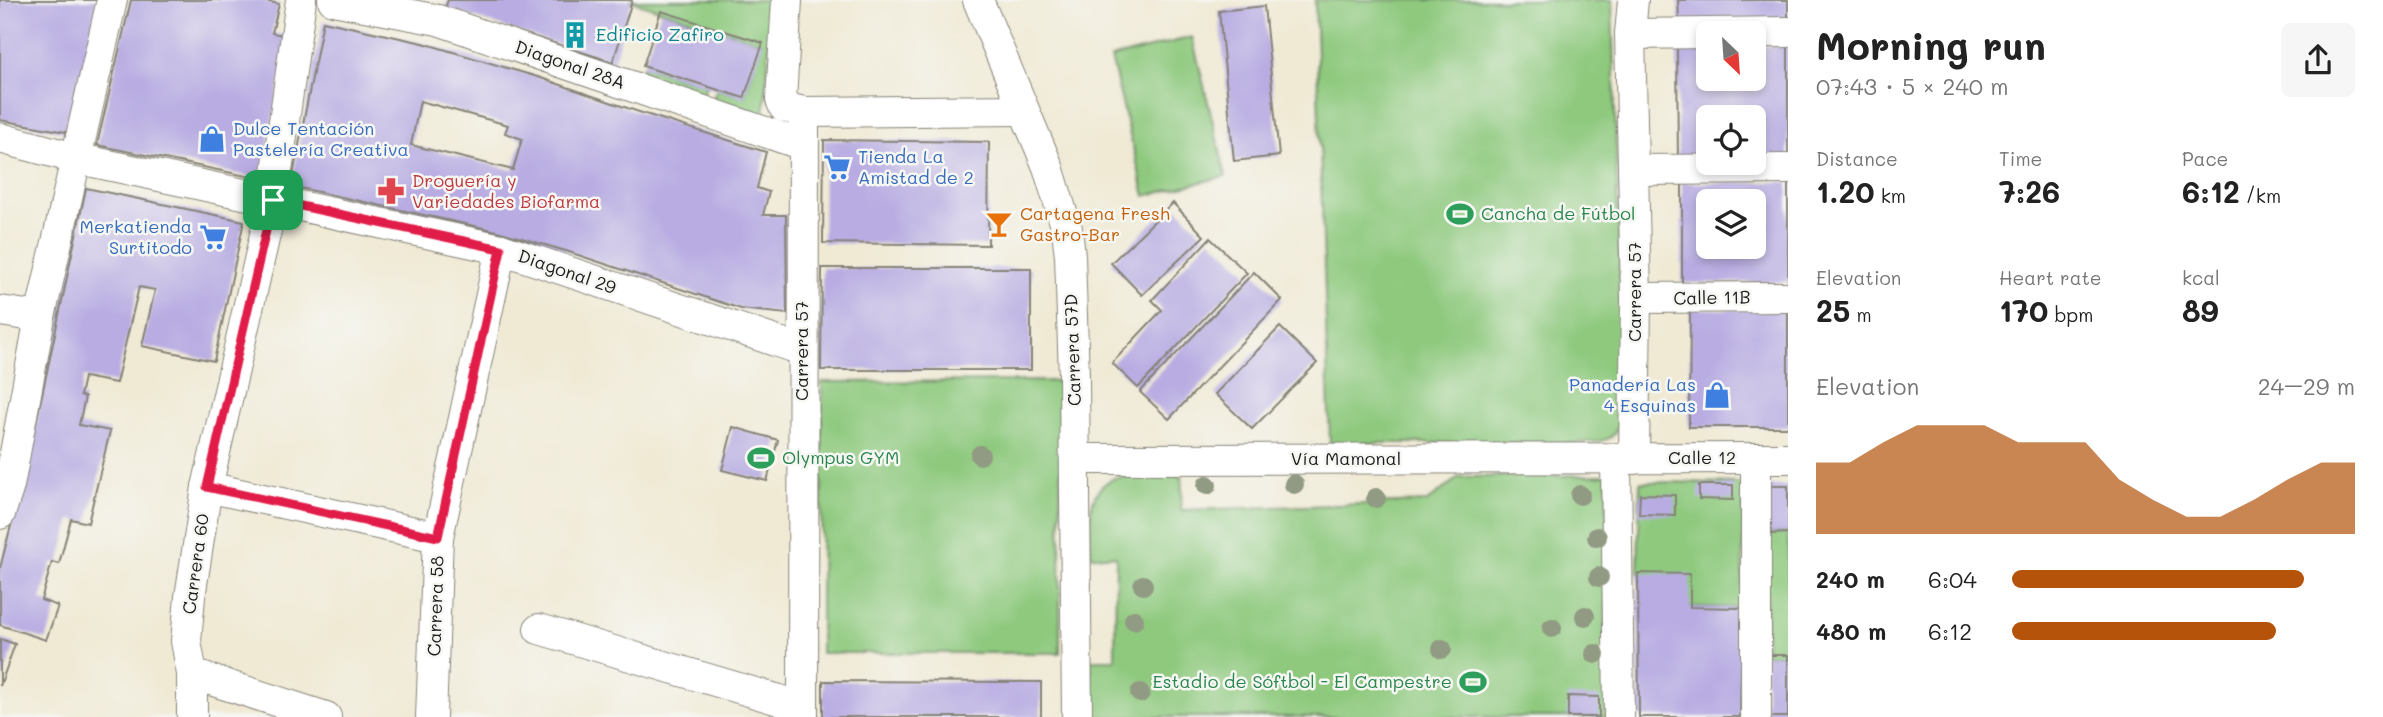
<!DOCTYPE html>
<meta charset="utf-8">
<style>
body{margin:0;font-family:Mali,sans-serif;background:#f6f6f6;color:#222;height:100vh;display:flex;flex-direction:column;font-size:26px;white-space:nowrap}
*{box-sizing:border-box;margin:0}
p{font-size:23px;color:#767676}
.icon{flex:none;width:38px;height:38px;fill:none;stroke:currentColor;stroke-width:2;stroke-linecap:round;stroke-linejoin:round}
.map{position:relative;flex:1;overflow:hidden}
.drawer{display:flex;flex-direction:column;background:#fff;width:595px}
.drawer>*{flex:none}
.needle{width:46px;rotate:155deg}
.tools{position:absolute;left:1696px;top:21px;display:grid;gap:14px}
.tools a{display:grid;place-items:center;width:70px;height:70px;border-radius:10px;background:#fff;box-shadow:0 4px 10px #0003;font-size:35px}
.pin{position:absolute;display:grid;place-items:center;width:60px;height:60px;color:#fff;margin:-30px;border-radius:14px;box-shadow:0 4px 10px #0006}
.round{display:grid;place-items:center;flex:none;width:74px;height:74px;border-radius:10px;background:#f6f6f6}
.headline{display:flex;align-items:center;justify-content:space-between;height:119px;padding:0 28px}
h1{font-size:38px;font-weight:700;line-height:52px}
.stats{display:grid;grid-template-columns:repeat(3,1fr);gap:10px;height:119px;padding:7px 28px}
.stats div{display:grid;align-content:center}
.stats b{font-size:30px;font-weight:700}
.stats small{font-size:19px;font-weight:400}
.stats p{font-size:19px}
.chart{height:196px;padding:14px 28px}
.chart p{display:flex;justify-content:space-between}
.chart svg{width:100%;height:126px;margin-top:7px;fill:#b45309;opacity:.7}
ul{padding:0 28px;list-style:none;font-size:23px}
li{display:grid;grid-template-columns:112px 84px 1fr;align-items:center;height:52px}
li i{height:18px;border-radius:9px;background:#b45309}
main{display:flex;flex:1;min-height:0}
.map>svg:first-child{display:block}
.green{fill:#8ec97e;stroke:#55724d;stroke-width:2}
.building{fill:#b8ace2;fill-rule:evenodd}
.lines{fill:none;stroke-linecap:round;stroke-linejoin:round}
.minor-casing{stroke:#868378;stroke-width:32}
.minor{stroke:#fff;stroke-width:30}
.tree{fill:#919a82}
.route-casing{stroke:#fff;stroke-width:14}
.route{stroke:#e11d48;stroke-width:9}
.labels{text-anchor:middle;stroke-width:5;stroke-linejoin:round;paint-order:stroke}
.culture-label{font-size:18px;fill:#0d838f;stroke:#f6f6f2;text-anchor:start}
.street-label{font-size:18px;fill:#1c1c1c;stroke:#f6f6f2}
.shop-label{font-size:18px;fill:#366cbe;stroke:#f6f6f2;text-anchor:start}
.health-label{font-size:18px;fill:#be3a42;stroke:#f6f6f2;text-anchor:start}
.food-label{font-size:18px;fill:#c56008;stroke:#f6f6f2;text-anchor:start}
.leisure-label{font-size:18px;fill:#27864d;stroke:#f6f6f2;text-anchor:start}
</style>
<main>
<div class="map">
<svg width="1788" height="717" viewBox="0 0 1788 717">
<rect width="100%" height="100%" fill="#f6f6f2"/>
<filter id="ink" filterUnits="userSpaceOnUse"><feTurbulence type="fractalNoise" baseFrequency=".0143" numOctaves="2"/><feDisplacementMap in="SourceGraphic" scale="14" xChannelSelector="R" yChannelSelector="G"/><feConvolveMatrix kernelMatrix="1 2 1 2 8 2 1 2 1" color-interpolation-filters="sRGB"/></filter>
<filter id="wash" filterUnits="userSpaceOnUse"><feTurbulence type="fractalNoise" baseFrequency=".00686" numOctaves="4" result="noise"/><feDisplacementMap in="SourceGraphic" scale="28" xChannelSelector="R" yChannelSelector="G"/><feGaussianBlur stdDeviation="1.57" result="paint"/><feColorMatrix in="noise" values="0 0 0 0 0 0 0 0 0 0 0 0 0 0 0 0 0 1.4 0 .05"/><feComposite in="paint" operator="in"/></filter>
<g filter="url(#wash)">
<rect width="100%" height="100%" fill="#f0ead5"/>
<g class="green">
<polygon points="629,0 773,0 764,115 713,98 717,89 744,97 762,43"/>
<path d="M1315 0H1612L1623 403C1618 443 1611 441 1573 443H1330Z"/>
<polygon points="1192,37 1226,176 1145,196 1111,58"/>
<polygon points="643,66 706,85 703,95 641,74"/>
<polygon points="1061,381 1060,653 821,653 822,382"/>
<path d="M1607 475 1606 717H1091V660H1115L1116 556H1091C1091 526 1082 490 1117 477L1182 476 1181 510 1427 502 1459 477Z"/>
<polygon points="1640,482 1744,483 1742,608 1690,607 1638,573"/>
<polygon points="1788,533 1788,655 1766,655 1767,534"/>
</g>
<g id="blocks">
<g class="building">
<polygon points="0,0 98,0 71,133 0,120"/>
<polygon points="131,0 261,0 279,4 272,33 289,36 261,179 97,145"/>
<polygon points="448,0 629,0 632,1 613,62 445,8"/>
<polygon points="1678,0 1788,0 1788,18 1679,20"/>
<polygon points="1264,6 1279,156 1234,161 1219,11"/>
<polygon points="661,11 763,43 744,98 643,66"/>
<path d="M323 21 423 43 541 78 636 111 766 152 757 188 769 192 763 215H786L787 314 741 309 566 251 497 231 291 186ZM420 101 508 125 505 133 522 139 513 170 411 145Z"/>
<polygon points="1754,46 1788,46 1788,161 1754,162 1754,117 1708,117 1708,162 1678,163 1677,47 1708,47 1708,79 1754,79"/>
<polygon points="824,140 989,142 988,245 823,243"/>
<path d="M1788 182V282L1682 283V183ZM1708 201H1754V247H1708Z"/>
<polygon points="86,188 244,221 214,361 142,346 155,290 139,287 116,383 84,377 80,396 85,397 79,425 110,431 88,523 71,519 59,564 52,562 41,600 58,606 46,640 0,625 0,568 29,456"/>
<polygon points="1173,203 1204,236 1142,295 1111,263"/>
<polygon points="1210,238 1247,273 1138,388 1112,363 1162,310 1152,300"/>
<polygon points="822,268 1031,268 1031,370 821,370"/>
<polygon points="1254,272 1282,300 1169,419 1140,392"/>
<polygon points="1690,309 1788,310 1788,427 1689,427"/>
<polygon points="1280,327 1317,363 1252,429 1215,394"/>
<polygon points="733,427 778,440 767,481 722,470"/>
<polygon points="1699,485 1733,485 1733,500 1699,499"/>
<polygon points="1768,486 1788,486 1788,533 1767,534"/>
<polygon points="1640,494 1675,495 1675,515 1639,514"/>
<polygon points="1638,573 1690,574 1690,607 1742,608 1740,717 1639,717"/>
<polygon points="0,639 15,644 0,686"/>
<rect x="1766" y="655" width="22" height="62"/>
<polygon points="823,681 1041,682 1041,717 823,717"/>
<polygon points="1568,696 1599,697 1599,717 1568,717"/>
</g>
</g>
</g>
<g filter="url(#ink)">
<use href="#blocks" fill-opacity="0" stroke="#868378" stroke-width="2"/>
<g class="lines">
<defs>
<g id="minor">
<polyline points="333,0 438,20 803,145"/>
<polyline points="787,0 781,100 784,107 804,112 1023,110"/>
<polyline points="978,0 1048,167 1067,229 1070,256 1074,377 1077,717"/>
<polyline points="1633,0 1630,34 1636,298 1634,459"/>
<polyline points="1630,34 1788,32"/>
<polyline points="0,138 75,158 501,249 802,350"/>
<polyline points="1634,170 1788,169"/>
<polyline points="1636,298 1788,297"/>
<polyline points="0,311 40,317"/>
<polyline points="1756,458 1756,717"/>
<polyline points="1075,459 1788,458"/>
<polyline points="1616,459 1619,717"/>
<polyline points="207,487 438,537"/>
<polyline points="0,514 9,486 40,317 112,0"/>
<polyline points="539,629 803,707"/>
<polyline points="192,674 326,717"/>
<polyline points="192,717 192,674 186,641 190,597 207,487 273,200 301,0"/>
<polyline points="431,717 438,537 501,249"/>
<polyline points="803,717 804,112"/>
</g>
</defs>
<use href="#minor" class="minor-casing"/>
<use href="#minor" class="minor"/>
</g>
<g class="tree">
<circle cx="980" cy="455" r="10"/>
<circle cx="1294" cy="484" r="10"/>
<circle cx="1207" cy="485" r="10"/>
<circle cx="1580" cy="495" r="10"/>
<circle cx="1376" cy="498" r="10"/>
<circle cx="1597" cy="537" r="10"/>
<circle cx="1599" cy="577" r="10"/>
<circle cx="1143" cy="585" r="10"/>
<circle cx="1585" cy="616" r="10"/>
<circle cx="1134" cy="620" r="10"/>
<circle cx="1552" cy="628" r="10"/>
<circle cx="1442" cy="649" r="10"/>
<circle cx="1595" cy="654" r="10"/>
<circle cx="1140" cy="693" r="10"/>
</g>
</g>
<g class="lines" filter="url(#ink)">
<defs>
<polygon id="route" points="273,200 501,249 438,537 207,487"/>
</defs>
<use href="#route" class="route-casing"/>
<use href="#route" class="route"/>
</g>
<defs>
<symbol id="building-bare" viewBox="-9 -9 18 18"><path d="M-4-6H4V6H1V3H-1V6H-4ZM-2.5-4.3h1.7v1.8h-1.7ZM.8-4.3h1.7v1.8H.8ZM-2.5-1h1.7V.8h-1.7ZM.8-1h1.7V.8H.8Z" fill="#0f9aa8" stroke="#f6f6f2" stroke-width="2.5" paint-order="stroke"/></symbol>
<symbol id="shop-bare" viewBox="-9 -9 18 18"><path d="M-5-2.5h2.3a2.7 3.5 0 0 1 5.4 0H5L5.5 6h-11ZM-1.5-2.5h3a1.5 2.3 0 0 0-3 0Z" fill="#3f7fe0" stroke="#f6f6f2" stroke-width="2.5" paint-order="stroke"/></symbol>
<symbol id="supermarket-bare" viewBox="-9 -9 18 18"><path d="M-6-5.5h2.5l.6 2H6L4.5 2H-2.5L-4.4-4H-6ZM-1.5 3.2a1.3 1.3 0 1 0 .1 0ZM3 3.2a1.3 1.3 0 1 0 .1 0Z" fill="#3f7fe0" stroke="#f6f6f2" stroke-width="2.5" paint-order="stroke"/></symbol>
<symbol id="pharmacy-bare" viewBox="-9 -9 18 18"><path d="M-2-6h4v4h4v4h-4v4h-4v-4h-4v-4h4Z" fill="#e0444e" stroke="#f6f6f2" stroke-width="2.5" paint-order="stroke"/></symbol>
<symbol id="stadium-bare" viewBox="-9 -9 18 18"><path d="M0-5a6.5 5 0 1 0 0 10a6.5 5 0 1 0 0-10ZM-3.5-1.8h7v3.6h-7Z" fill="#2e9e5b" stroke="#f6f6f2" stroke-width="2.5" paint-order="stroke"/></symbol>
<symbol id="bar-bare" viewBox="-9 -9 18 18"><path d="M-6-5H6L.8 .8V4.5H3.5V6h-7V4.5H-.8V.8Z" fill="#e8710a" stroke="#f6f6f2" stroke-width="2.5" paint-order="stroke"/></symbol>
</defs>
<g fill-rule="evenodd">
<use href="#building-bare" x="556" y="16" width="38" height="38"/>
<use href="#shop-bare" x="193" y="120" width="38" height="38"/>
<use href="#supermarket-bare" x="818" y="148" width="38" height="38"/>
<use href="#pharmacy-bare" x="372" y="172" width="38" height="38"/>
<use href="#stadium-bare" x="1441" y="195" width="38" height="38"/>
<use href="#bar-bare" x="980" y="205" width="38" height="38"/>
<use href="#supermarket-bare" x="194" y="218" width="38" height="38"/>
<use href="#shop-bare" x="1698" y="376" width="38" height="38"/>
<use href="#stadium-bare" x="742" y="439" width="38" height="38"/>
<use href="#stadium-bare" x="1454" y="663" width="38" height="38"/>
</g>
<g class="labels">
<g class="culture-label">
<text x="596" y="41">Edificio Zafiro</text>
</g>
<g class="street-label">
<text transform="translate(570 65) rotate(19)" y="6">Diagonal 28A</text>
<text transform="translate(567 272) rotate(19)" y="6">Diagonal 29</text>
<text transform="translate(1635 292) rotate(-90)" y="6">Carrera 57</text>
<text transform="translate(1712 298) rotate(-1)" y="6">Calle 11B</text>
<text transform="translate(1073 350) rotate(-92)" y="6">Carrera 57D</text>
<text transform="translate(802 351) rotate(-90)" y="6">Carrera 57</text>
<text x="1702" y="464">Calle 12</text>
<text x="1346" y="465">Vía Mamonal</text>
<text transform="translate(196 564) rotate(-82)" y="6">Carrera 60</text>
<text transform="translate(436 606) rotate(-88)" y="6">Carrera 58</text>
</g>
<g class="shop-label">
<text x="233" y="135">Dulce Tentación<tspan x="233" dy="21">Pastelería Creativa</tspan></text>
<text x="858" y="163">Tienda La<tspan x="858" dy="21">Amistad de 2</tspan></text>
<text x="192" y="233" text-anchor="end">Merkatienda<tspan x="192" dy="21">Surtitodo</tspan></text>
<text x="1696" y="391" text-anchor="end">Panadería Las<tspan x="1696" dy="21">4 Esquinas</tspan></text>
</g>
<g class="health-label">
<text x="412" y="187">Droguería y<tspan x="412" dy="21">Variedades Biofarma</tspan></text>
</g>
<g class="food-label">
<text x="1020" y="220">Cartagena Fresh<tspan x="1020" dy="21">Gastro-Bar</tspan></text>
</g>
<g class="leisure-label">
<text x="1481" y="220">Cancha de Fútbol</text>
<text x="782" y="464">Olympus GYM</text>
<text x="1452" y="688" text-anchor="end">Estadio de Sóftbol - El Campestre</text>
</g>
</g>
</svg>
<div class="tools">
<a><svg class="needle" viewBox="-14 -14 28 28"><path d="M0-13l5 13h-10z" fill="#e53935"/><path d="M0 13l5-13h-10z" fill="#767676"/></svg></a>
<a><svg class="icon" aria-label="locate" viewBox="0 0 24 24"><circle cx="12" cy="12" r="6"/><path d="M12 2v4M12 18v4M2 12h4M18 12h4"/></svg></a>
<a><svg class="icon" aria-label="layers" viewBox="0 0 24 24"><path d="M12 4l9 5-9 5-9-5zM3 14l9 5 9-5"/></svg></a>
</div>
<div class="pin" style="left:273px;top:200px;background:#1e9e55"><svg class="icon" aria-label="arrive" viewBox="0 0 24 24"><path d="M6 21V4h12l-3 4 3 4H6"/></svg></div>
</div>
<section class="drawer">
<div class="headline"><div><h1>Morning run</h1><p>07:43 · 5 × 240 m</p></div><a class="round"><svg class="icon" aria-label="share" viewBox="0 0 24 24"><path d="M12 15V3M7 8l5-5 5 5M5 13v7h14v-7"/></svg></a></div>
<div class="stats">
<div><p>Distance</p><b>1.20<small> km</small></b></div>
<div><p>Time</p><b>7:26</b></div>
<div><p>Pace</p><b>6:12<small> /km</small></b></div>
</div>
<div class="stats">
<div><p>Elevation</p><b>25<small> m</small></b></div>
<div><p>Heart rate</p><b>170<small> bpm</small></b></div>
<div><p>kcal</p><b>89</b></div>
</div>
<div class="chart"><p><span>Elevation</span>24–29 m</p>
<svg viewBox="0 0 160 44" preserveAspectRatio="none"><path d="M0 44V19L10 19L20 12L30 6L40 6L50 6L60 12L70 12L80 12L90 25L100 32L110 38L120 38L130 32L140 25L150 19L160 19V44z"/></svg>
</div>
<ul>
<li><b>240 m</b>6:04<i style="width:85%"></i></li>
<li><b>480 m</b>6:12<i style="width:77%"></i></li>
</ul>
</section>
</main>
